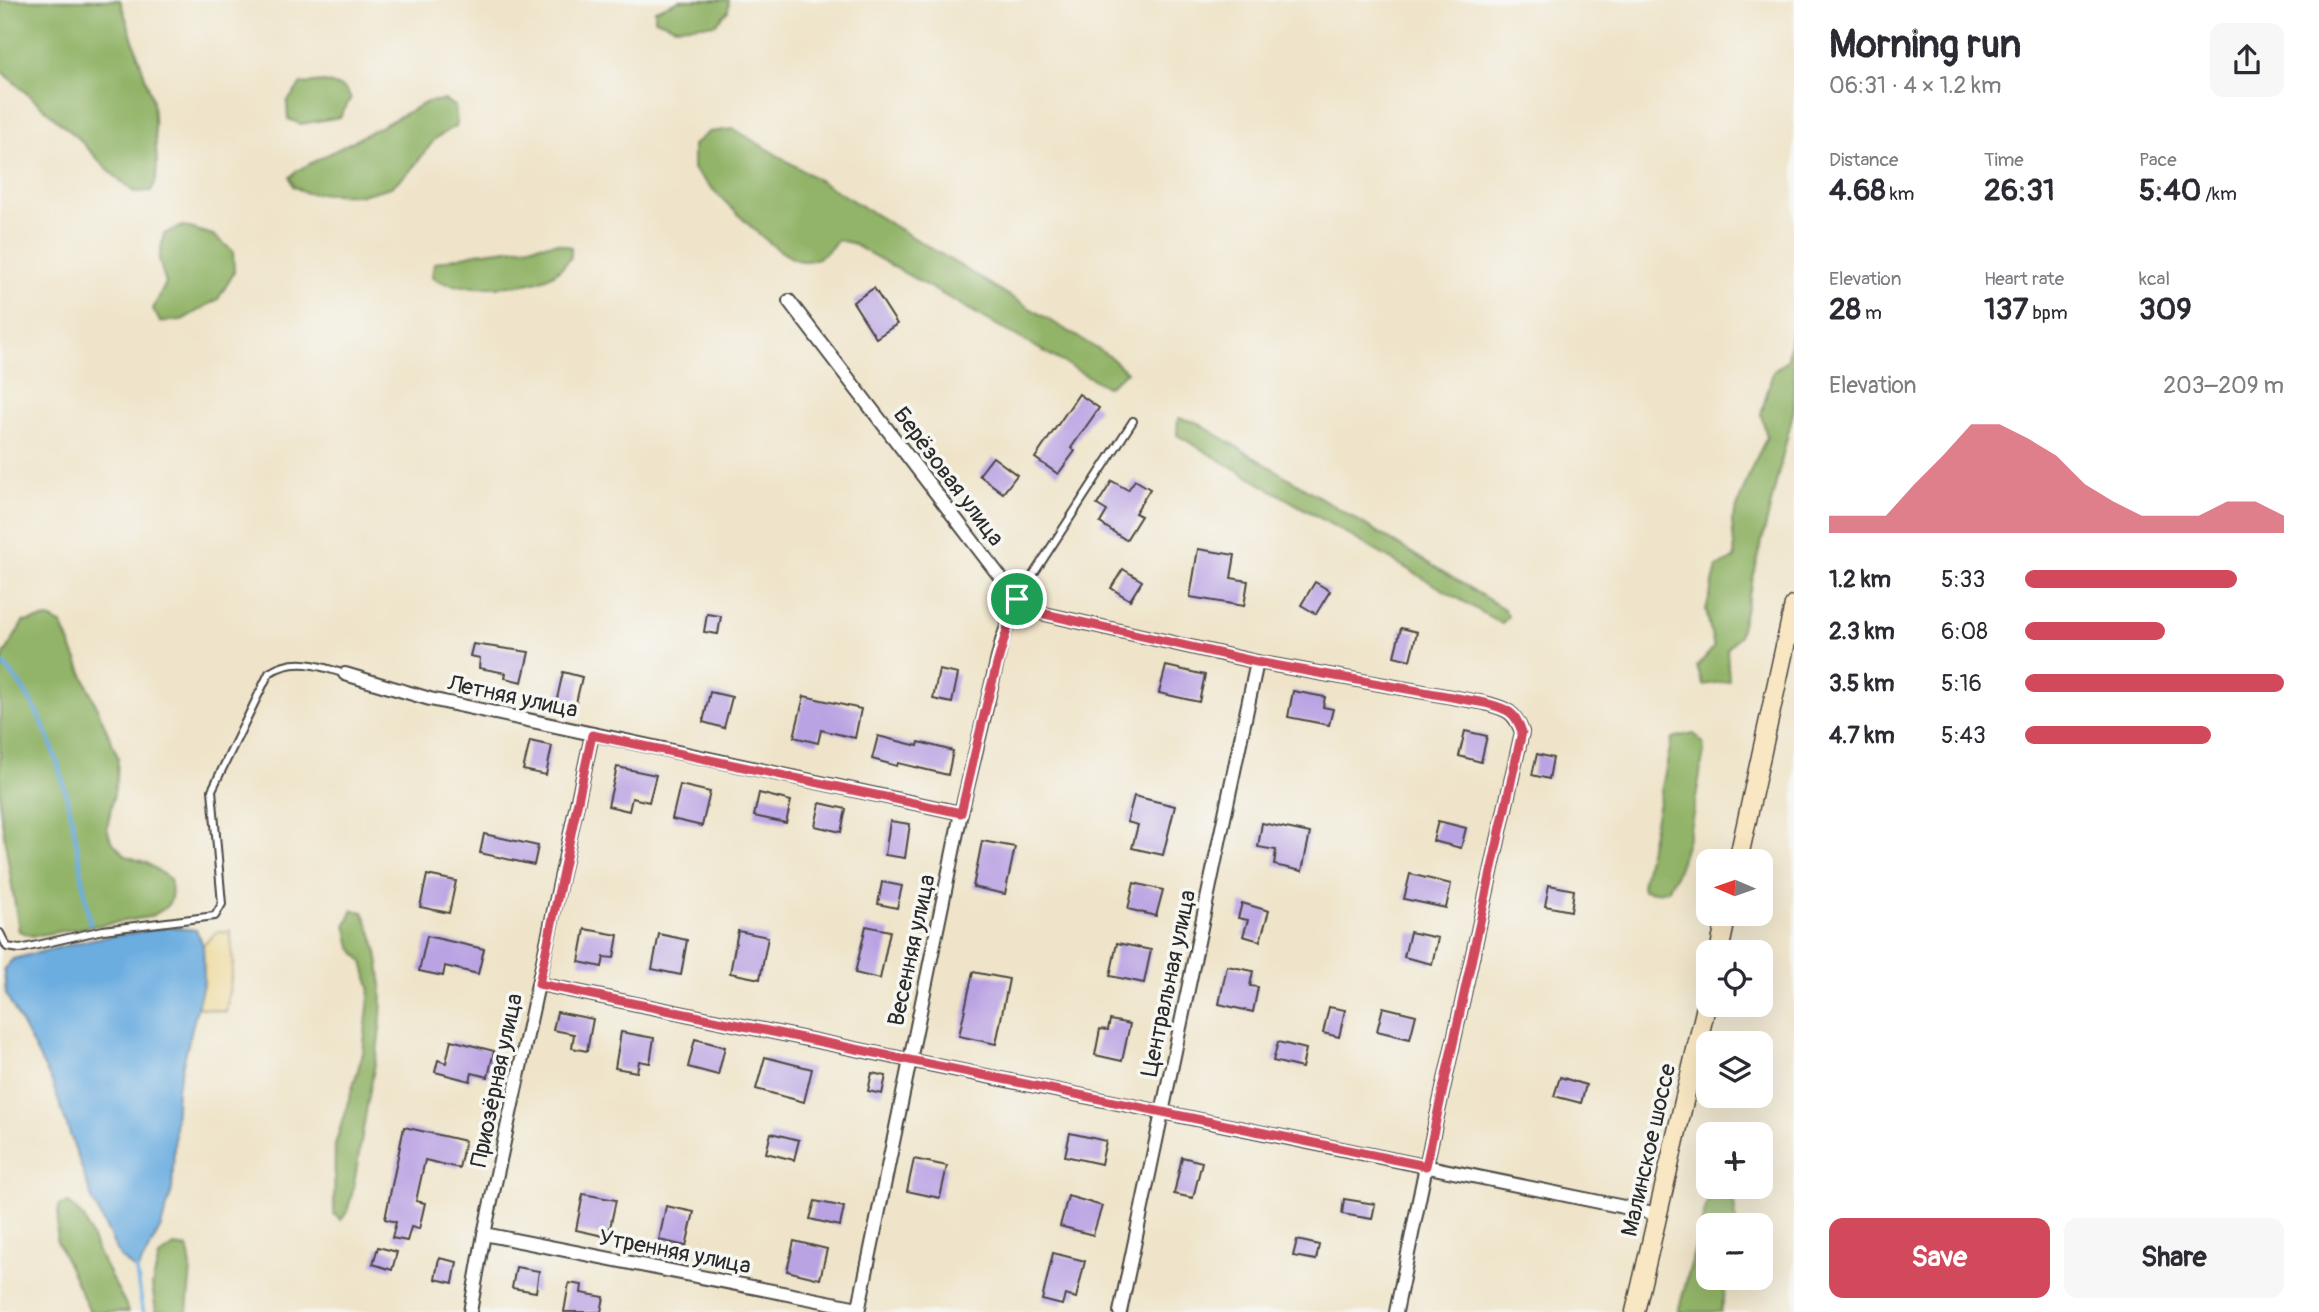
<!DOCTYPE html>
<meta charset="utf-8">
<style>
body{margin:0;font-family:Pangolin,sans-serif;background:#f7f7f7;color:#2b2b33;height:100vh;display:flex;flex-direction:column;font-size:26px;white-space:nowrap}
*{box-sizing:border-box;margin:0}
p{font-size:23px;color:#7c7c81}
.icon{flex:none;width:38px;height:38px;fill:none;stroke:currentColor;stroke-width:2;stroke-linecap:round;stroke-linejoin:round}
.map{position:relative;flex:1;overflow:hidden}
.side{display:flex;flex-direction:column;background:#fff;width:525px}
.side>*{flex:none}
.needle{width:46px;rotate:272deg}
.buttons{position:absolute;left:1696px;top:849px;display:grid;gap:14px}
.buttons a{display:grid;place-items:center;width:77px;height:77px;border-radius:14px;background:#fff;box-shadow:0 7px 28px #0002;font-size:35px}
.pin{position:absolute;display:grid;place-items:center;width:60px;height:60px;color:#fff;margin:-30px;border:4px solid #fff;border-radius:50%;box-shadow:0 2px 7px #0007}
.round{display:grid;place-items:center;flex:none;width:74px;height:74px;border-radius:14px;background:#f7f7f7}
.overview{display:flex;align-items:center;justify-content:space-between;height:119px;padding:0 35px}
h1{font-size:38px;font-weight:800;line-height:52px}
.figures{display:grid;grid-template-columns:repeat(3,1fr);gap:10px;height:119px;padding:7px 35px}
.figures div{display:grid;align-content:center}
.figures b{font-size:30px;font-weight:800}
.figures small{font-size:19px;font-weight:400}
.figures p{font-size:19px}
.chart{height:196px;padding:14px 35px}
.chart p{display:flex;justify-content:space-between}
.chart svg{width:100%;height:126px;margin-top:7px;fill:#d1495b;opacity:.7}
.action{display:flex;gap:14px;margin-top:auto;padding:14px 35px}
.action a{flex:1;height:80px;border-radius:14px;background:#d1495b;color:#fff;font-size:28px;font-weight:800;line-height:80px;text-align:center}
.action a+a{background:#f7f7f7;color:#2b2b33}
ul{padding:0 35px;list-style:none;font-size:23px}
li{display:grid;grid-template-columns:112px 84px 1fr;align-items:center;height:52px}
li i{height:18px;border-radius:9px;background:#d1495b}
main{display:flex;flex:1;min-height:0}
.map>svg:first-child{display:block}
.forest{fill:#92b468;stroke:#5e704a;stroke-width:2}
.sand{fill:#eeda9e;stroke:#8c8264;stroke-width:2}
.water{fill:#6cade0;stroke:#4c6c86;stroke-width:2}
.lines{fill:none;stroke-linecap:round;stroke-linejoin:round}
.stream{stroke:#6cade0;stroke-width:4.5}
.building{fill:#baa3e3}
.lane-casing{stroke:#484743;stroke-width:10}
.street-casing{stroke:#484743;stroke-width:16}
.secondary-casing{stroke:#484743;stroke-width:21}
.lane{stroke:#fff;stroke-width:6}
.street{stroke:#fff;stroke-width:12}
.secondary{stroke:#f9e7c3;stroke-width:18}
.route-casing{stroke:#fff;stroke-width:14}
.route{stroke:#d1495b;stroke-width:9}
.labels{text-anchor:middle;stroke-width:7;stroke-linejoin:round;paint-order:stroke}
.street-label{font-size:23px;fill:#2b2b2b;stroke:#f6f6f2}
</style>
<main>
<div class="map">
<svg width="1794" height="1312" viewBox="0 0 1794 1312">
<rect width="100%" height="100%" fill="#f6f6f2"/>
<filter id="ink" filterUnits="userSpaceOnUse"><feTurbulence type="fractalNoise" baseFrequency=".0143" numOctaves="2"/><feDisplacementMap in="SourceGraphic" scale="14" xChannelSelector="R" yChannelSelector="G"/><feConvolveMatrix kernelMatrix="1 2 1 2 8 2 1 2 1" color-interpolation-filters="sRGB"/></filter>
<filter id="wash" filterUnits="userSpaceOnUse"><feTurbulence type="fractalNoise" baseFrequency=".00686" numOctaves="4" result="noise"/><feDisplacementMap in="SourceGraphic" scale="28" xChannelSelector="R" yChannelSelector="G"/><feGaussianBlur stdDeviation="1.57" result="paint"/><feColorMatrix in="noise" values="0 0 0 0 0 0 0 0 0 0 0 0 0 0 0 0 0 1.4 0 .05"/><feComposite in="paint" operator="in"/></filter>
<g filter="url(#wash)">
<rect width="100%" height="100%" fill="#efe4c9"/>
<g class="forest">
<polygon points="0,0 120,0 153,101 157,163 156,181 151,191 134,192 108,170 79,139 0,70"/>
<polygon points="680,0 729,0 728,11 716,24 676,27 655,19 655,10"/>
<polygon points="325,82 344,88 351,98 340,117 301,124 288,119 287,102 301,84"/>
<polygon points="444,100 455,106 457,125 435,139 411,170 391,187 361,195 306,193 293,186 290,177 298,170 427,102"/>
<path d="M734 129 1109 356 1127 372 1107 387 851 243 838 240C827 252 821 261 803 261 780 262 712 188 693 169V145L709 132Z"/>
<polygon points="183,226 213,235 233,251 234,273 218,299 182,320 160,322 153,309 166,283 159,260 164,234"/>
<path d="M556 243 571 247V257C562 268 554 276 541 280 518 288 451 292 432 277L434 263 476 253Z"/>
<polygon points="1794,315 1794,409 1739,636 1727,649 1729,681 1703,685 1697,667 1714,647 1706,610 1717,567 1735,558 1732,521 1752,467 1767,437 1761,414 1773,372 1788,359"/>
<polygon points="1178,418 1196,422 1504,609 1508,616 1502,624 1177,435"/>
<path d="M49 618 62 625 118 757 117 778 107 828 111 841 126 856 147 863 170 879C175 902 169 908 149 917L32 936 19 931 0 809V673L4 655 23 622Z"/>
<path d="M1693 733 1703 743 1704 752C1695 797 1691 850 1668 890L1654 892 1643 890 1642 886 1672 738Z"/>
<path d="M353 910 363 912C393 975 381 1034 368 1100 363 1130 358 1160 353 1190L347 1212 341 1220 334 1214 335 1145 363 1053 370 988 363 962 351 947 346 924Z"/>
<polygon points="1711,1188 1734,1202 1737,1225 1708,1225 1708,1278 1728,1278 1721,1312 1678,1312"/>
<polygon points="69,1203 84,1218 97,1251 125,1303 128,1312 90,1312 56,1239 59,1205"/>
<polygon points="174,1246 188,1248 191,1268 187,1312 156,1312 152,1285 159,1257"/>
</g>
<polygon class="sand" points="230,931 233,964 226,1012 197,1007 204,980 203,945 217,932"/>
<polygon class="water" points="170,927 196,930 203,945 204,980 177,1088 172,1190 161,1227 137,1271 120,1257 93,1201 52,1082 6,994 4,969 13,959 93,939"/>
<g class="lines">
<g class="stream">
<path d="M0 661C65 725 75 838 90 924"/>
<polyline points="136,1268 143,1312"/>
</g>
</g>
<g id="blocks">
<g class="building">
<polygon points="874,288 897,324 876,338 853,302"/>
<polygon points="1079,394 1099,408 1071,448 1075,451 1058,474 1035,458"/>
<polygon points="993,457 1017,475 1003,493 979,475"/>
<polygon points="1135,480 1150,489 1135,513 1141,516 1126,540 1100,523 1107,511 1097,505 1112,481 1128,490"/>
<polygon points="1198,549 1235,555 1231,578 1248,581 1244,606 1190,597"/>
<polygon points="1123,569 1142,581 1130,600 1111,588"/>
<polygon points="1315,582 1330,591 1316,614 1301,605"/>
<polygon points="707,614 721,616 718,634 704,632"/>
<polygon points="1401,628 1417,632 1410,660 1394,656"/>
<polygon points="473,644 529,652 522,682 505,678 506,673 479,668 480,658 470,656"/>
<polygon points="1166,666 1205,675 1199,702 1159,693"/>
<polygon points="939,670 958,674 952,703 933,699"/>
<polygon points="563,672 582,677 575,707 556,703"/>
<polygon points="1293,691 1325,697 1323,707 1333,709 1329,725 1288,717"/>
<polygon points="710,692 732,697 724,728 703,722"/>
<polygon points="804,696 861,709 855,738 821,730 818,743 794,737"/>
<polygon points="1465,731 1487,736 1481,762 1459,756"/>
<polygon points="878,736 918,746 919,742 953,751 948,775 898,763 897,766 872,759"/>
<polygon points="530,741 552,746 546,775 523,770"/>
<polygon points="1537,754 1553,758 1549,779 1532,775"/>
<polygon points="617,767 656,775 649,802 632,798 629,811 608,806"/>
<polygon points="680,785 710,792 702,826 672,819"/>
<polygon points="759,793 791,801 786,823 754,816"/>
<polygon points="1134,796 1175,806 1163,855 1132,848 1138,825 1127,822"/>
<polygon points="820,803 846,809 841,832 815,826"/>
<polygon points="890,821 910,824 905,858 885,855"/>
<polygon points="1438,821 1466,828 1461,848 1433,841"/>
<polygon points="1262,823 1310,833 1302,871 1274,865 1276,850 1258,847"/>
<polygon points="484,834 538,846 534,865 480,853"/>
<polygon points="982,841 1015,847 1005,894 973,887"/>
<polygon points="1410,874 1451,884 1446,908 1404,899"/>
<polygon points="427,875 456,881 449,913 420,907"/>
<polygon points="882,882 902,886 897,908 878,904"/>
<polygon points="1134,883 1163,890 1156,916 1128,909"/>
<polygon points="1549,885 1574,890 1571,911 1545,906"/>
<polygon points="1242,903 1269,911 1260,941 1243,936 1248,920 1238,918"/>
<polygon points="866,926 890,931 880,979 855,973"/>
<polygon points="585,929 618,935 614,958 604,957 602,967 579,962"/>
<polygon points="738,931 768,937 760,979 730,973"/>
<polygon points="1410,932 1438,938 1432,964 1404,957"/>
<polygon points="659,934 687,940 681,975 652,969"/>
<polygon points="427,936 484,949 478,974 445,966 443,976 419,971"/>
<polygon points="1117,943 1151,950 1144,983 1110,976"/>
<polygon points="1227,966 1253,971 1250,986 1258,987 1253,1012 1219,1004"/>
<polygon points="973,972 1009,979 996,1044 959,1036"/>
<polygon points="1329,1007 1345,1010 1339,1037 1323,1033"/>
<polygon points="1383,1007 1416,1015 1410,1039 1377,1031"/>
<polygon points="557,1012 593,1019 587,1051 572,1048 574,1034 553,1030"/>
<polygon points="1110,1020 1130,1024 1122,1061 1095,1055 1100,1029 1108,1030"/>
<polygon points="621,1032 654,1038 650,1063 639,1061 637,1072 615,1068"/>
<polygon points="695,1039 725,1047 718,1075 688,1067"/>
<polygon points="451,1040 494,1051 488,1077 472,1073 470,1081 435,1072 438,1060 446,1063"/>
<polygon points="1278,1042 1306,1049 1302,1068 1273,1061"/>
<polygon points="765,1057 812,1069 804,1102 756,1089"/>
<polygon points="872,1073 886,1076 882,1094 868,1091"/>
<polygon points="1560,1077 1586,1085 1581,1103 1554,1096"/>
<polygon points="404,1127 465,1141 459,1168 425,1160 416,1201 425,1203 419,1229 411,1227 407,1241 392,1238 396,1222 385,1219"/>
<polygon points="771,1133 799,1140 794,1160 766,1153"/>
<polygon points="1070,1133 1106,1141 1101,1164 1065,1156"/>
<polygon points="1182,1157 1202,1162 1193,1198 1174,1194"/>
<polygon points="914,1159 947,1166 940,1198 907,1191"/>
<polygon points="583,1194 616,1200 608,1237 576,1230"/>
<polygon points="1068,1196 1102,1206 1093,1235 1060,1226"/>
<polygon points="1344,1199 1375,1204 1372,1219 1342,1214"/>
<polygon points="815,1201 844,1207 840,1226 810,1219"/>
<polygon points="666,1206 694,1212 686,1246 659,1240"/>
<polygon points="1297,1240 1319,1245 1316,1260 1293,1256"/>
<polygon points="794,1241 827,1249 820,1279 787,1271"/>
<polygon points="378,1247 397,1252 392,1270 373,1264"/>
<polygon points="1053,1253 1085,1261 1076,1298 1065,1295 1062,1305 1042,1300"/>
<polygon points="439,1258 457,1262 453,1283 435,1279"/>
<polygon points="516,1267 539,1271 536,1292 512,1288"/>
<polygon points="569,1283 582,1285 581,1293 604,1297 601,1312 564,1312"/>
</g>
</g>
</g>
<g filter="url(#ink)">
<use href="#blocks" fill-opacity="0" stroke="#484743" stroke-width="2"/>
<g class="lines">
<defs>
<g id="lane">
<polyline points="1018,598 1133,421"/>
<path d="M0 933 7 947 20 949 103 930 215 916 222 904 212 790 269 673C294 657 318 665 345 674"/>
</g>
<g id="street">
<path d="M789 301 1017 599 1036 612 1257 662 1485 703C1506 709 1514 710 1522 732L1426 1166 1396 1312"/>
<polyline points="345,674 430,699 961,813"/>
<polyline points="539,984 1658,1214"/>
<polyline points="484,1234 858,1308"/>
<polyline points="470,1312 484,1234 592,735"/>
<polyline points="858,1312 961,813 1002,641 1017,599"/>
<polyline points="1120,1312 1257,662"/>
</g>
<g id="secondary">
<polyline points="1738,861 1794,605"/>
<polyline points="1719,952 1727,914"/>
<polyline points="1635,1312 1708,998"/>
</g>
</defs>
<use href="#lane" class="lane-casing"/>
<use href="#street" class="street-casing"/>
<use href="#secondary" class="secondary-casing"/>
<use href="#lane" class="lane"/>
<use href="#street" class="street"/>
<use href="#secondary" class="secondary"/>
</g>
</g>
<g class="lines" filter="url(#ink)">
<defs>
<path id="route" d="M1017 599 1036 612 1257 662 1485 703C1506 709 1515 710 1522 732L1426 1166 539 984 592 735 961 813C978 741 993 669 1017 599Z"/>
</defs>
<use href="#route" class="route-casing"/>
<use href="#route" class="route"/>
</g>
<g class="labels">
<g class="street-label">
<text transform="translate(949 476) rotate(53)" y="8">Берёзовая улица</text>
<text transform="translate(513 696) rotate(12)" y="8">Летняя улица</text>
<text transform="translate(911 950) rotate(-78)" y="8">Весенняя улица</text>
<text transform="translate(1168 983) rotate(-78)" y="8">Центральная улица</text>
<text transform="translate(496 1080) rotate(-78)" y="8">Приозёрная улица</text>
<text transform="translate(1648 1150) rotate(-77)" y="8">Малинское шоссе</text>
<text transform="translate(675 1251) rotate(11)" y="8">Утренняя улица</text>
</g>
</g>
</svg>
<div class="buttons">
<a><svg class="needle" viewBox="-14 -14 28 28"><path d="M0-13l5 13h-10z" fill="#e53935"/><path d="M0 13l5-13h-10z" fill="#7c7c81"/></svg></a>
<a><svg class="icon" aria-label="locate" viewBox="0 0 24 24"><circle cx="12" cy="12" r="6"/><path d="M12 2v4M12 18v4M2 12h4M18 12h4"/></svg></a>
<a><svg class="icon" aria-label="layers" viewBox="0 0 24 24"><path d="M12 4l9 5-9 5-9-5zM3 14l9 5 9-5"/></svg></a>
<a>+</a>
<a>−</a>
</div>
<div class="pin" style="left:1017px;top:599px;background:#1e9e55"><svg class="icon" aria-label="arrive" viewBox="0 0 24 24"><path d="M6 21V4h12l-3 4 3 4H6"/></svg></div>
</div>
<section class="side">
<div class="overview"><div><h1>Morning run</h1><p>06:31 · 4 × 1.2 km</p></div><a class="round"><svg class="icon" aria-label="share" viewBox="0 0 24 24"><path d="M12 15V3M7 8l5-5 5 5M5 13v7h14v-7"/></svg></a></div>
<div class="figures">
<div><p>Distance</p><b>4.68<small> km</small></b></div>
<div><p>Time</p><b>26:31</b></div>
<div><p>Pace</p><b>5:40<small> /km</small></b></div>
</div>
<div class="figures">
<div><p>Elevation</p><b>28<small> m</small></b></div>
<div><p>Heart rate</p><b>137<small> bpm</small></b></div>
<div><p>kcal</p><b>309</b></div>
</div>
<div class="chart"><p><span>Elevation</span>203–209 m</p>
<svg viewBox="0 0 160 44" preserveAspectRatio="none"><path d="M0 44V38L10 38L20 38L30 27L40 17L50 6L60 6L70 11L80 17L90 27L100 33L110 38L120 38L130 38L140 33L150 33L160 38V44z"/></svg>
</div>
<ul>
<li><b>1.2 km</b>5:33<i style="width:82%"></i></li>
<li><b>2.3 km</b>6:08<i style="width:54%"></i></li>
<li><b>3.5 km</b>5:16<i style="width:100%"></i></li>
<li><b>4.7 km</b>5:43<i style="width:72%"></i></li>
</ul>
<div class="action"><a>Save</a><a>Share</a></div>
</section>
</main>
